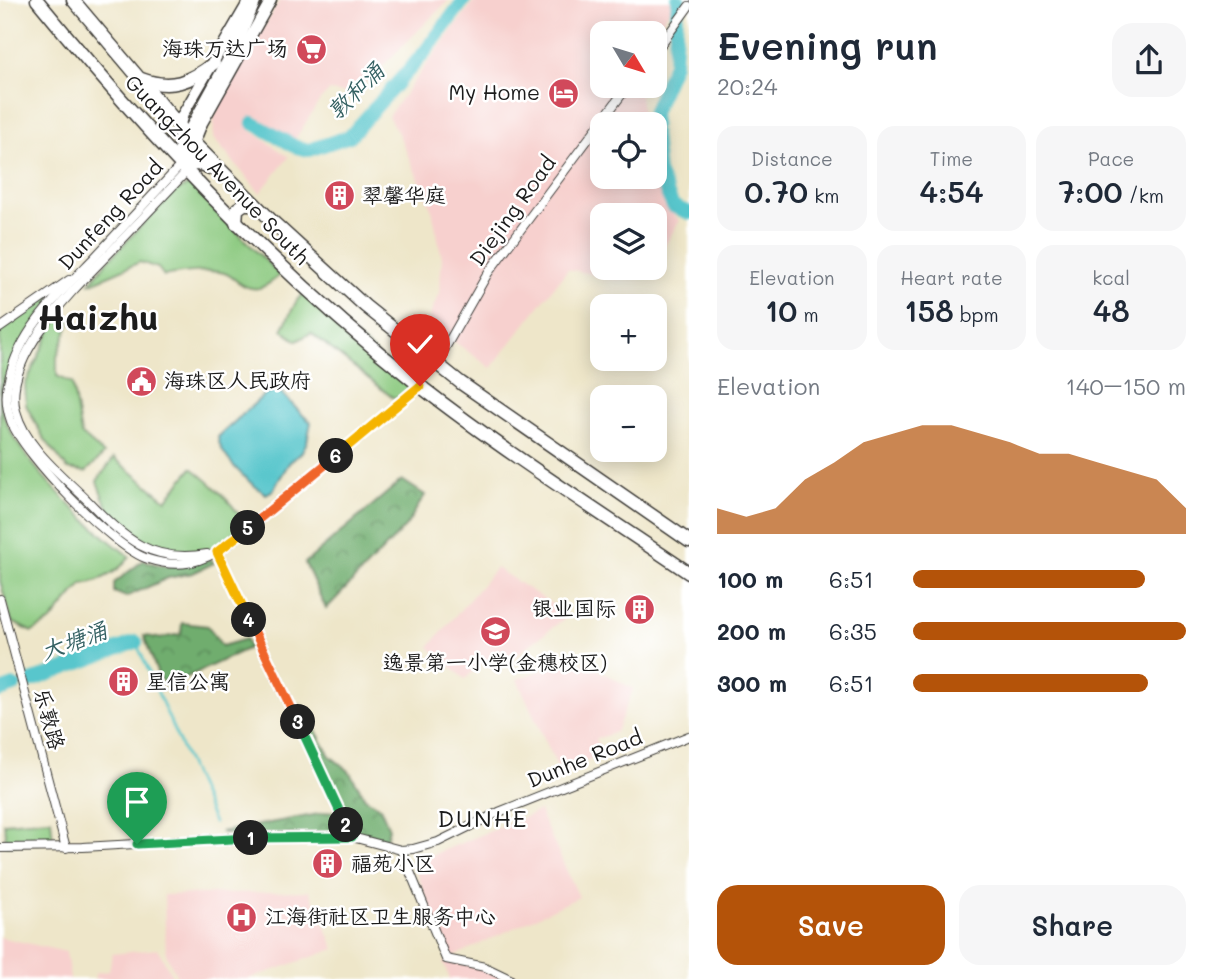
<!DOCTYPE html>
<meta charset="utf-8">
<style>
body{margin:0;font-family:Mali,"LXGW WenKai TC",sans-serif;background:#f6f6f7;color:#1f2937;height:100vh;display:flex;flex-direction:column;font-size:26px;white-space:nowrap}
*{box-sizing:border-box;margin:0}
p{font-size:23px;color:#747a83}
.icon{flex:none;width:38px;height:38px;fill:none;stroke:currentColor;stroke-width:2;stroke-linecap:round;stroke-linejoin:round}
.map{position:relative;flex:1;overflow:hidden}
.sheet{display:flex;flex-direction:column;background:#fff;width:525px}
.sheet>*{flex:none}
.needle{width:46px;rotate:128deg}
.controls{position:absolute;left:590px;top:21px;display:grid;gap:14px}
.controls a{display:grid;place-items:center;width:77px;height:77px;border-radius:14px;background:#fff;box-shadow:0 4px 18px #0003;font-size:35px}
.pin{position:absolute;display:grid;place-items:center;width:60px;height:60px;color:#fff;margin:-72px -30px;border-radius:50% 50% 50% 0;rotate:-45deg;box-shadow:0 0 7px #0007}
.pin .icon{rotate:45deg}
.km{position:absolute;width:35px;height:35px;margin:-18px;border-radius:50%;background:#222;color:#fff;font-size:19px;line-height:35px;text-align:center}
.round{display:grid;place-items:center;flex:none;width:74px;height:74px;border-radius:21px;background:#f6f6f7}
.summary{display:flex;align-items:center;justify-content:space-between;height:119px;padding:0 28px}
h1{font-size:38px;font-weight:600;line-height:52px}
.metrics{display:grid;grid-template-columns:repeat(3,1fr);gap:10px;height:119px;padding:7px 28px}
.metrics div{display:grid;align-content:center;border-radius:18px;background:#f6f6f7;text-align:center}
.metrics b{font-size:30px;font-weight:600}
.metrics small{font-size:19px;font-weight:400}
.metrics p{font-size:19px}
.chart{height:196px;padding:14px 28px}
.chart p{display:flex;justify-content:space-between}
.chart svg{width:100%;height:126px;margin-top:7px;fill:#b45309;opacity:.7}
.cta{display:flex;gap:14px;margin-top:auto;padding:14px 28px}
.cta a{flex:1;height:80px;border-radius:21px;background:#b45309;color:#fff;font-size:28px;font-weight:600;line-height:80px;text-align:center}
.cta a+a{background:#f6f6f7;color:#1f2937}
ul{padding:0 28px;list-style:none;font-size:23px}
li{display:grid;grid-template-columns:112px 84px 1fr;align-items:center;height:52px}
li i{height:18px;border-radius:9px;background:#b45309}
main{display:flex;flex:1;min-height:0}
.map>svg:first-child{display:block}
.built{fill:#f7d0ce}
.green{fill:#8bc97f;stroke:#54724e;stroke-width:2}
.forest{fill:url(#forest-crowns);stroke:#466445;stroke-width:2}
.water{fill:#58c6cc;stroke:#3a7174;stroke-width:2}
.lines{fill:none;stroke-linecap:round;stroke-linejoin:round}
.stream{stroke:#58c6cc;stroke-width:2.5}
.river{stroke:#58c6cc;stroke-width:14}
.minor-casing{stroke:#3c3a36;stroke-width:10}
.major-casing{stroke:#3c3a36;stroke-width:13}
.highway-casing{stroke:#3c3a36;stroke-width:15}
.minor{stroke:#fff;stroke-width:8}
.major{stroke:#fff;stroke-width:10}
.highway{stroke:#fff;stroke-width:12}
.split-1-casing{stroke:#fff;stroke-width:14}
.split-2-casing{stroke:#fff;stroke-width:14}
.split-3-casing{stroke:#fff;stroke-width:14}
.split-4-casing{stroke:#fff;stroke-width:14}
.split-5-casing{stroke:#fff;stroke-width:14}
.split-6-casing{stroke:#fff;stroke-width:14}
.split-7-casing{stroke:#fff;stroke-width:14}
.split-1{stroke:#22a559;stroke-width:9}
.split-2{stroke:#22a559;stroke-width:9}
.split-3{stroke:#22a559;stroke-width:9}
.split-4{stroke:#f0652b;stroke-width:9}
.split-5{stroke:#f5b400;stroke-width:9}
.split-6{stroke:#f0652b;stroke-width:9}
.split-7{stroke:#f5b400;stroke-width:9}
.labels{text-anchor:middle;stroke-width:5;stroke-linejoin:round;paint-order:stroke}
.poi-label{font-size:21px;fill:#1c1c1c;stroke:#fff;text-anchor:start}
.street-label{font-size:21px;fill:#1c1c1c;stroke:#fff}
.water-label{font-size:23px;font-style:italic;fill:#346062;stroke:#fff}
.quarter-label{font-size:24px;letter-spacing:2px;fill:#1c1c1c;stroke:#fff}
.town-label{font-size:35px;font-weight:bold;fill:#1c1c1c;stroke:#fff}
</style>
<main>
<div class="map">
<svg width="689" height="979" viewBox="0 0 689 979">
<defs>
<pattern id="forest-crowns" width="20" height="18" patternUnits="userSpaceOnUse" patternTransform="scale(1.75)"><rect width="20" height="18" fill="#70ad6e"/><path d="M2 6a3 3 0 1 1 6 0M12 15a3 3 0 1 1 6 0" fill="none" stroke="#5b8c5a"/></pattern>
</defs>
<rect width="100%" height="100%" fill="#fff"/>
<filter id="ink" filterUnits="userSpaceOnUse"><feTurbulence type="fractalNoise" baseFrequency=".0143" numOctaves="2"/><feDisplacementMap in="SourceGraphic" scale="14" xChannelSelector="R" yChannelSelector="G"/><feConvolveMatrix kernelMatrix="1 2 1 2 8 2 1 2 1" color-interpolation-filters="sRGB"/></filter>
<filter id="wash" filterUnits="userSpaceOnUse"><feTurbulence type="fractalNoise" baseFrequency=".00686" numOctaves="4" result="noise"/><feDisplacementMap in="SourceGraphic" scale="28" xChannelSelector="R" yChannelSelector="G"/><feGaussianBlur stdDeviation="1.57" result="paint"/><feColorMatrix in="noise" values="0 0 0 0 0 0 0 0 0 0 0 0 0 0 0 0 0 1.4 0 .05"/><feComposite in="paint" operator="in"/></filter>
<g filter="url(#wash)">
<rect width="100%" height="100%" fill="#eee6c9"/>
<g class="built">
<polygon points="280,0 449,0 358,90 344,93 329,91 320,100 294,141 257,117 250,130 289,157 260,193 213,138 214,117 222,97"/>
<polygon points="475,0 671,0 671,9 653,33 602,33 602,86 639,86 643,124 602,124 602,177 654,177 655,174 664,200 679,221 663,249 655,258 654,215 602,215 602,268 645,268 640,273 616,279 568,269 491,368 427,322 439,294 442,258 432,210 399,135 388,116"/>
<polygon points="496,568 569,615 510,660 487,659 465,679 429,647"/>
<polygon points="571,660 589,665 633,689 616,732 596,739 603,753 560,773 517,679"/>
<polygon points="539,811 579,897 450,958 413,863"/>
<polygon points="309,891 335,949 248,979 178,979 166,954 164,895"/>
<polygon points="0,937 66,952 70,979 0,979"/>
<polygon points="158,949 174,979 95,979 95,973 109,971 112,954"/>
<polygon points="443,962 454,962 493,971 506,979 450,979"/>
</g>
<g class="green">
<path d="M190 185 280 275C265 288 255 294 238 282 234 279 229 274 224 273 212 269 177 273 164 276L158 268 140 262 89 284 106 263 173 192Z"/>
<path d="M60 288C41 316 1 365 1 400 1 447 93 529 130 557 117 573 102 581 82 584L51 621 32 632 12 622 0 581V331Z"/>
<polygon points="304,293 415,386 397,398 392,397 311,333 297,341 282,330 297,300"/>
<polygon points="58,314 71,319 57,357 57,376 72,383 81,434 104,454 86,472 68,469 43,437 26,405 25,385"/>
<path d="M114 458 166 500 192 468C210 482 227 497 240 516L238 529C227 538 216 549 201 552 181 556 134 540 120 524 108 512 102 497 97 481Z"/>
<polygon points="51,819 53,841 6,845 4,823"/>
</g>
<g class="forest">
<polygon points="402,480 425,495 406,526 326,609 305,563"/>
<path d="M211 559 214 563 193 573 168 578 126 597 114 592V583L144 560C167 571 188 565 211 559Z"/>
<polygon points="182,623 208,626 222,646 246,639 249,648 166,687 158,675 144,636 161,638 181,634"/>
<polygon points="293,704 302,706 330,756 349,771 365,798 380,807 389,828 386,839 354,833"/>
<polygon points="335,811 345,829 342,833 238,836 220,832"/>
</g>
<path class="water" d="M278 390C290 400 298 413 311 422L307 442 301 453 289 463 273 490 266 494C249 483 220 457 218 437L266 393Z"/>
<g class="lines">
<polyline class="stream" points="136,642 214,823"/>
<g class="river">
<polyline points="253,123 296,147 309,150 350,136 424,53 464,0"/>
<polyline points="654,124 653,113 674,64 678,0"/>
<polyline points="654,134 658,173 673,206 689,213"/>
<polyline points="28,682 136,642"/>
<polyline points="0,691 14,686"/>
</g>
</g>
</g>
<g filter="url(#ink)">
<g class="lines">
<defs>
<g id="minor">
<polyline points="654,54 689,6"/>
<path d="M181 165C152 196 123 227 94 258 61 292 19 331 9 379 5 393 6 407 11 421 24 455 113 548 148 559 179 569 202 563 228 545L420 386"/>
<path d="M187 171C164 195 141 220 118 244 83 281 1 354 16 411 26 448 62 475 88 501 124 538 151 564 207 554"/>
<polyline points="0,328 69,280"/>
<polyline points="436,364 488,273 628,86"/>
<polyline points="217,552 352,837"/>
<polyline points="0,599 66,848"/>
<polyline points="0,848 83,847 240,838 330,836 352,837 401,850 413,849 438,842 499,812 689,736"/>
<polyline points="401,850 446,959 485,967 510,979"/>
</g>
<g id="major">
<polyline points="181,162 178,131 183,114 249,1"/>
<polyline points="187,171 194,143 202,123 271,0"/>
</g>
<g id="highway">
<path d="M37 0C152 141 277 273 420 386 506 453 599 512 689 573"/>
<polyline points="73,0 194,143 272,221 365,306 461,383 689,541"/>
<path d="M141 79C171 90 190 82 214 63"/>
<polyline points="181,165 191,129 231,56 255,0"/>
<polyline points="181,165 200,164 218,171"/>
<polyline points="236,223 237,209 244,204 255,204"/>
</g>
</defs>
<use href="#minor" class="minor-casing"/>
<use href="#major" class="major-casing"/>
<use href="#highway" class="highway-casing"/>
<use href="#minor" class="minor"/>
<use href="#major" class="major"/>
<use href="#highway" class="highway"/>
</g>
</g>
<g class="lines" filter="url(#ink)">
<defs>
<polyline id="split-1" points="137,844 251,838"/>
<polyline id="split-2" points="251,838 352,837 346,825"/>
<polyline id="split-3" points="298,722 346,825"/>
<polyline id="split-4" points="249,620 298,722"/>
<polyline id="split-5" points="248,528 217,552 249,620"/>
<polyline id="split-6" points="248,528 336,456"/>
<polyline id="split-7" points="336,456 420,386"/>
</defs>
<use href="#split-1" class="split-1-casing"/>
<use href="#split-2" class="split-2-casing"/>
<use href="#split-3" class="split-3-casing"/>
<use href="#split-4" class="split-4-casing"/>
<use href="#split-5" class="split-5-casing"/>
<use href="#split-6" class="split-6-casing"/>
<use href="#split-7" class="split-7-casing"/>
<use href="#split-1" class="split-1"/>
<use href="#split-2" class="split-2"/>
<use href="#split-3" class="split-3"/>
<use href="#split-4" class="split-4"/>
<use href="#split-5" class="split-5"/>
<use href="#split-6" class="split-6"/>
<use href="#split-7" class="split-7"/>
</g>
<defs>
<symbol id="supermarket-disc" viewBox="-11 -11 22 22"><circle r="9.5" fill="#d1495b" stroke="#fff"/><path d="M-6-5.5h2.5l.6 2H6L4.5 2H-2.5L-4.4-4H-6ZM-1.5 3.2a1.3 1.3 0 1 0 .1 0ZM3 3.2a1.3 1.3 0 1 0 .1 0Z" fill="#fff"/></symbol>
<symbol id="hotel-disc" viewBox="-11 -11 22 22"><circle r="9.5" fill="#d1495b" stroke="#fff"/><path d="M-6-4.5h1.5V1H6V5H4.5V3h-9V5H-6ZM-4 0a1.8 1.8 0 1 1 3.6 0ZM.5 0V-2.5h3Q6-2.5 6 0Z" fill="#fff"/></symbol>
<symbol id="building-disc" viewBox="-11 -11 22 22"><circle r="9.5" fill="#d1495b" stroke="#fff"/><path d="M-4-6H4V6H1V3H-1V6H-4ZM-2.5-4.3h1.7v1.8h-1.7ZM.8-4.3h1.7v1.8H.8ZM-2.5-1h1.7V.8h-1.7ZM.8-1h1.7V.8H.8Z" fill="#fff"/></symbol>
<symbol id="civic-disc" viewBox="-11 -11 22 22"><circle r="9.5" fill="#d1495b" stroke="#fff"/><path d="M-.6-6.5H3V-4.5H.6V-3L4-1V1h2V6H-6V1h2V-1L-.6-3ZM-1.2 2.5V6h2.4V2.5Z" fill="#fff"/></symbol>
<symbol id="school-disc" viewBox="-11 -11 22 22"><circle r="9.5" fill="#d1495b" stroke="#fff"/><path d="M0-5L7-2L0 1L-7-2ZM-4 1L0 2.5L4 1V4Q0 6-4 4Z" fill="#fff"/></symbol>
<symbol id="hospital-disc" viewBox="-11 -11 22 22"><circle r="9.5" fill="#d1495b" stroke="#fff"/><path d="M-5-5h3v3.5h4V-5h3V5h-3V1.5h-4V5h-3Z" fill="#fff"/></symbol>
</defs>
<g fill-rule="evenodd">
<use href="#supermarket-disc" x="294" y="32" width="35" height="35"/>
<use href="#hotel-disc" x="546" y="76" width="35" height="35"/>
<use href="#building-disc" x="322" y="178" width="35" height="35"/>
<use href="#civic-disc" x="124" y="364" width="35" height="35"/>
<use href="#building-disc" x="622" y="592" width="35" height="35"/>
<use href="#school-disc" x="478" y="614" width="35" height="35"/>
<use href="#building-disc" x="106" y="664" width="35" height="35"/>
<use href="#building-disc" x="310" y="846" width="35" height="35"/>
<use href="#hospital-disc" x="224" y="900" width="35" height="35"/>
</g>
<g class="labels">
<g class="poi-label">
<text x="288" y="56" text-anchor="end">海珠万达广场</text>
<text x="540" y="100" text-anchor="end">My Home</text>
<text x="362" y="203">翠馨华庭</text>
<text x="164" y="388">海珠区人民政府</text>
<text x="616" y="616" text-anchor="end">银业国际</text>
<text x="495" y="670" text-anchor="middle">逸景第一小学(金穗校区)</text>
<text x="146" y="689">星信公寓</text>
<text x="351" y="871">福苑小区</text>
<text x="265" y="924">江海街社区卫生服务中心</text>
</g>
<g class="street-label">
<text transform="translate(217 170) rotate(46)" y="7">Guangzhou Avenue South</text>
<text transform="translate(513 211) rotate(-54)" y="7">Diejing Road</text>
<text transform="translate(111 215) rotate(-47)" y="7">Dunfeng Road</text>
<text transform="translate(49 719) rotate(75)" y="7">乐敦路</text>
<text transform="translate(585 759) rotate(-22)" y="7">Dunhe Road</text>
</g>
<g class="water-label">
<text transform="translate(356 91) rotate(-45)" y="8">敦和涌</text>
<text transform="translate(74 641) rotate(-20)" y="8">大塘涌</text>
</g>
<g class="quarter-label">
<text x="483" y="827">DUNHE</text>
</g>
<g class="town-label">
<text x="98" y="330">Haizhu</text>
</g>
</g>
</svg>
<div class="controls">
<a><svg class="needle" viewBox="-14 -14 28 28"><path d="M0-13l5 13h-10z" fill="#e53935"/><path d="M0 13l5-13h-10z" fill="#747a83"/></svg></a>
<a><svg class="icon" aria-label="locate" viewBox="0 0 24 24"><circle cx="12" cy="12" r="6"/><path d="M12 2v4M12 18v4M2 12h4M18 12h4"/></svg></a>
<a><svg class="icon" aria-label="layers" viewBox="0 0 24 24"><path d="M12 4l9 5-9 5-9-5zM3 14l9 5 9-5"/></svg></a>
<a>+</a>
<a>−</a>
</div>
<div class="pin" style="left:137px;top:844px;background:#1e9e55"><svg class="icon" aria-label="arrive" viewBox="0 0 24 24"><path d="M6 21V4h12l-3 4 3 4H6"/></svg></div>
<div class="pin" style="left:420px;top:386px;background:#d93025"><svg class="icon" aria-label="check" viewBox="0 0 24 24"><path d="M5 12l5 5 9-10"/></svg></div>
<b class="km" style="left:251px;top:838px">1</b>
<b class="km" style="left:346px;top:825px">2</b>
<b class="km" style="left:298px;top:722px">3</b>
<b class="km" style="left:249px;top:620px">4</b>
<b class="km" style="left:248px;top:528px">5</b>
<b class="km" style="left:336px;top:456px">6</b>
</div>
<section class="sheet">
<div class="summary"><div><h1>Evening run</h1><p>20:24</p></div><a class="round"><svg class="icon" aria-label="share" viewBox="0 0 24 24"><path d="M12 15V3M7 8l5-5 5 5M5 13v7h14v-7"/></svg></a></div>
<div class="metrics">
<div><p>Distance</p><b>0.70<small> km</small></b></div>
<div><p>Time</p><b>4:54</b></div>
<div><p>Pace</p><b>7:00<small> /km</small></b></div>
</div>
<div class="metrics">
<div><p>Elevation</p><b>10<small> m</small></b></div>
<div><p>Heart rate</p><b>158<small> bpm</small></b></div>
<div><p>kcal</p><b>48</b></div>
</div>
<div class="chart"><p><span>Elevation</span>140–150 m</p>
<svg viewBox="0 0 160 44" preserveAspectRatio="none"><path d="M0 44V35L10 38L20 35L30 25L40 19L50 12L60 9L70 6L80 6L90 9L100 12L110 16L120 16L130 19L140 22L150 25L160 35V44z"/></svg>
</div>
<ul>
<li><b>100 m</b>6:51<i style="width:85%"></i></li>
<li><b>200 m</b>6:35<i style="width:100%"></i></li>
<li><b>300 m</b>6:51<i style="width:86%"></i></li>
</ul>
<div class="cta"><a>Save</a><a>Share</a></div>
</section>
</main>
